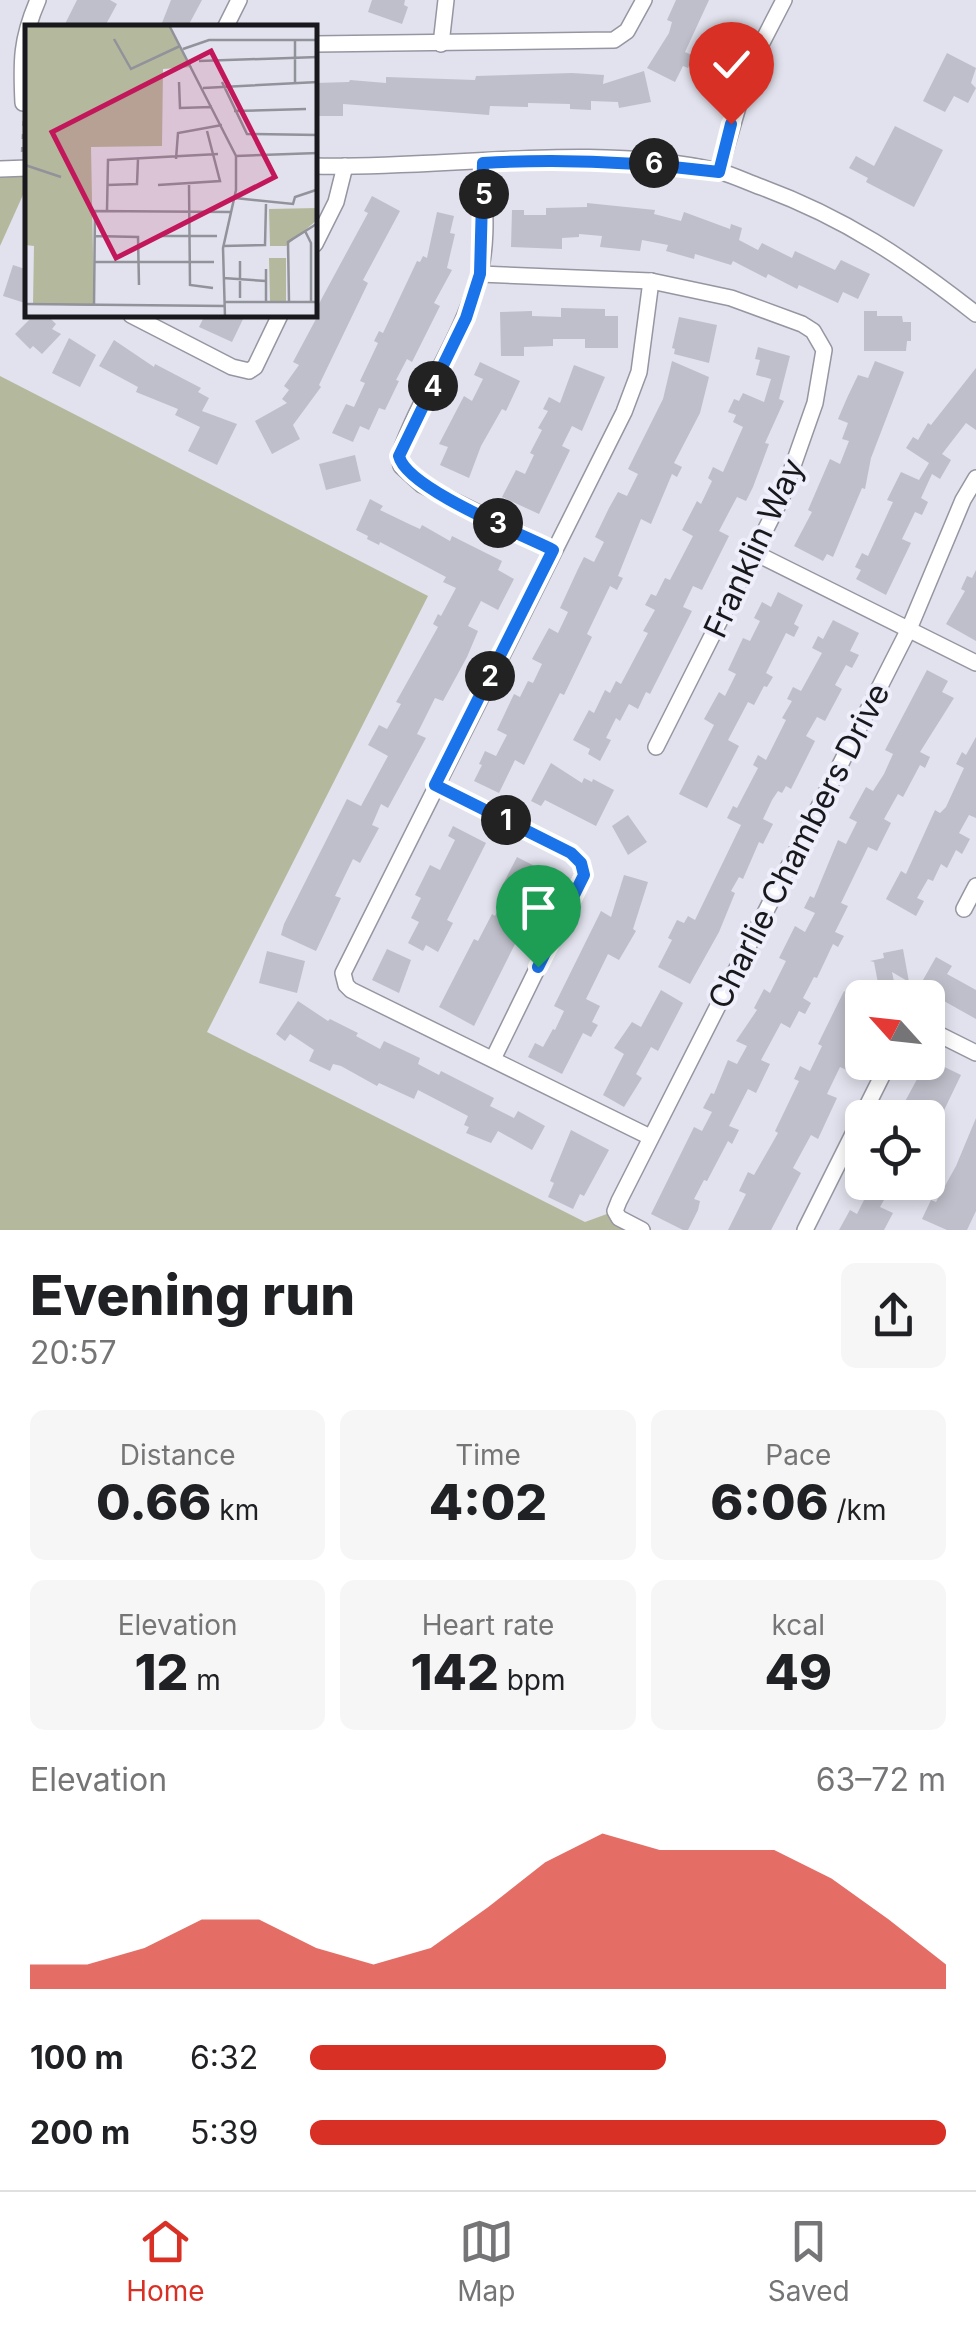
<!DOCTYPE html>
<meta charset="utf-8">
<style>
body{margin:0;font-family:Inter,sans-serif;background:#f6f6f6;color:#202124;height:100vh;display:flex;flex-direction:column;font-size:38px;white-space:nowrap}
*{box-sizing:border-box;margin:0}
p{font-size:32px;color:#757577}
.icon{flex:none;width:55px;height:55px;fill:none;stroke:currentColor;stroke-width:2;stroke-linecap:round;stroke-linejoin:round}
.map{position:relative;height:1230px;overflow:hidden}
.panel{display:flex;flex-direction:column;background:#fff;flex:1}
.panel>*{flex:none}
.needle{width:65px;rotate:297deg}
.buttons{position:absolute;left:845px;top:980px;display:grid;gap:20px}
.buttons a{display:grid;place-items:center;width:100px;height:100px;border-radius:15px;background:#fff;box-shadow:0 5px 15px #0003;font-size:50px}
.pin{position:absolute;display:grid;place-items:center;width:85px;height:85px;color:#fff;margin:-102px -42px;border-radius:50% 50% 50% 0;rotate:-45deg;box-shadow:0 0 10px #0007}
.pin .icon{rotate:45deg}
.km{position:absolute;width:50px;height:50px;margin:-25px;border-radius:50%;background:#222;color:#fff;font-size:28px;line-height:50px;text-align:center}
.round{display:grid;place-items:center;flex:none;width:105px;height:105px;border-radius:15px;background:#f6f6f6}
.headline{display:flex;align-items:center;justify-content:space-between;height:170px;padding:0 30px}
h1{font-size:55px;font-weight:800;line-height:75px}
.metrics{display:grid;grid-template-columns:repeat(3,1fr);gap:15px;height:170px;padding:10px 30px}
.metrics div{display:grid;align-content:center;border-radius:15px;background:#f6f6f6;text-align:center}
.metrics b{font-size:50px;font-weight:800}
.metrics small{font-size:28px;font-weight:400}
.metrics p{font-size:28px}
.chart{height:280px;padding:20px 30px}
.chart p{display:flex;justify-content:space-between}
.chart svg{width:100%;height:180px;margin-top:10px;fill:#d93025;opacity:.7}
ul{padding:0 30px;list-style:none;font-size:32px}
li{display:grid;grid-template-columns:160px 120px 1fr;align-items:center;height:75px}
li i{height:25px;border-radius:12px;background:#d93025}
.tab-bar{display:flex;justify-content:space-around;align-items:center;height:140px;border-top:2px solid #e0e0e0;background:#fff;font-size:28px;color:#757577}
.tab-bar a{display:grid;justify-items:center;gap:5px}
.tab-bar .active{color:#d93025}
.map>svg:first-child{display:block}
.green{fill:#b4b99e}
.building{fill:#bebfca}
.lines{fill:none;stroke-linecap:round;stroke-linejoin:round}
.minor-casing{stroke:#9596a1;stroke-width:18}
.path{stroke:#a4a5ae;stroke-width:2.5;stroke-dasharray:5 8;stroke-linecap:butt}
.minor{stroke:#fff;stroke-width:15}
.route-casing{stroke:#fff;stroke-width:20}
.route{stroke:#1a73e8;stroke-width:12}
.labels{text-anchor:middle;stroke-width:8;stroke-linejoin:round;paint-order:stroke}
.street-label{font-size:32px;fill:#19191d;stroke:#eeeffb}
.inset-road{fill:none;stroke:#91929a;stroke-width:2.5}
.view{fill:#c2185b;fill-opacity:0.15;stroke:#c2185b;stroke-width:5}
.inset-edge{fill:none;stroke:#19191d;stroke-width:5}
</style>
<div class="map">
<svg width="976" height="1230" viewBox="0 0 976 1230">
<rect width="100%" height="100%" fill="#e1e2ed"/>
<g class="green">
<polygon points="28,168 27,186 0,246 0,169"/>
<polygon points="0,376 428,596 207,1032 585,1222 615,1211 642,1230 0,1230"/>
</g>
<g class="building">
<polygon points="77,0 110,0 117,4 104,28 63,28"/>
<polygon points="171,0 202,0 187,28 160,28"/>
<polygon points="372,0 405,0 404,5 408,7 402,24 368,12"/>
<polygon points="676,0 709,0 685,52 694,56 688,68 683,66 675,82 647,68 669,33 672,22 667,20"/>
<polygon points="947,53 976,68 971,83 976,88 968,103 954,96 945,112 923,101"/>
<polygon points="644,71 651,102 619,108 618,102 591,101 591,110 570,109 570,104 528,103 528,107 490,106 489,115 343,104 343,116 315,116 315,83 349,82 350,80 386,83 386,77 475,80 476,76 572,73 604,75 603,84"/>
<polygon points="895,126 943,150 914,207 866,182 868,178 849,168 856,156 874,166"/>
<polygon points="372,196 400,211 363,280 368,283 319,385 321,387 293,425 300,439 272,454 255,421 287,403 282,399 289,390 284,386 299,365 293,362 316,319 312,318 322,298 368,213 364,211"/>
<polygon points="587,203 655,210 654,214 681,221 684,212 730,229 731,224 742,228 739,240 758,250 762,243 792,258 795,251 835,270 841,260 870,274 858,299 843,292 838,303 799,285 797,289 768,274 766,278 733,261 731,265 695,254 694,259 666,251 668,245 642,240 640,251 600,247 602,236 579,234 579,237 562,238 562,249 511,247 512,210 524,210 524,215 546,215 546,208 587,207"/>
<polygon points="437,212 454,216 450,233 455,234 447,268 452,270 434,303 440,306 412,362 407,359 396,380 399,381 385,410 379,408 369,430 360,426 353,442 332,433 346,404 354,407 365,383 360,381 378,343 374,341 379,331 383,333 417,261 420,262 423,256 427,258"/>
<polygon points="13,265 28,270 28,304 3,296"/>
<polygon points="561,308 605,309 605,316 618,316 618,348 585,348 585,339 553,339 553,346 524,347 524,356 501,356 500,312 532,311 532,316 561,317"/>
<polygon points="864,311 877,311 877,316 902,316 903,322 911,322 911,341 907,341 906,351 864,351"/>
<polygon points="34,315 47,315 56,324 52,329 61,334 42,354 33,346 30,349 15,334"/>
<polygon points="205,315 245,315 232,342 199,327"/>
<polygon points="679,317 717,325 709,363 674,354 675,349 672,348"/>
<polygon points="69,338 96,355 80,387 52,373"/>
<polygon points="114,340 154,367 155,364 201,388 198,392 209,398 202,411 237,424 217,465 188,451 200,427 175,415 178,409 136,392 138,387 99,366"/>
<polygon points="758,347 790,356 779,399 784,401 765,443 769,444 753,487 746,501 737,497 729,512 719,531 729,536 702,590 693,586 683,607 692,611 650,694 646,692 638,709 629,704 620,721 616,718 606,738 611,740 600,761 588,754 590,749 573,740 589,710 594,713 605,690 610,693 616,681 621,684 648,633 643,631 655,610 645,605 651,594 656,596 665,578 670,580 693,536 682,530 697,501 701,504 712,481 708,478 713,467 723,472 743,427 733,422 736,415 728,412 734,399 739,401 743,393 764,402 771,379 756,375 760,360 755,359"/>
<polygon points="672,361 709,377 700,413 674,463 682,467 677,477 672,474 651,524 641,519 618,576 623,578 617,590 610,586 587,634 592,637 564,695 560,693 524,765 515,760 499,793 474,781 482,765 479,764 485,751 496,756 507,735 497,730 514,694 520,697 528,681 533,683 542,664 532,659 549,628 558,633 568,612 560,608 578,569 584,557 594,562 604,542 595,537 609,508 618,492 627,496 638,474 628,469 663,399"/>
<polygon points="875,361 904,372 871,458 865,489 862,488 833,557 827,554 823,561 794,546 812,512 808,510 830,459 840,464 849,441 842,439 848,423 838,419 847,398 858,375 868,378"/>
<polygon points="480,362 520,381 506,411 502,409 481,446 469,478 440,465 448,447 439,444 464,396 472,401 483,379 474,375"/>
<polygon points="574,365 605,377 582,431 572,426 562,446 570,450 539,514 502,497 516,470 525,474 534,455 530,453 542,430 538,428 548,411 543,409 549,397 560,403"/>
<polygon points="976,368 976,430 966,423 942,454 951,460 940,479 932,474 921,498 928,502 922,515 915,512 902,539 911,543 886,595 856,579 861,570 855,567 862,553 868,556 893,502 887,500 901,472 919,480 929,463 906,448 913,437 918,440 928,423 931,425"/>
<polygon points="355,455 361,481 326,490 319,464"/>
<polygon points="370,499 383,506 380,510 409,524 420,529 422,525 450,541 452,536 502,561 498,570 514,579 498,610 481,601 468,626 478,631 467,657 443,701 435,698 417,734 426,738 388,808 381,804 372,825 379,828 360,863 353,859 335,896 341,898 316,951 281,935 284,924 347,799 361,806 388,756 368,745 379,725 387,729 401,704 396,702 438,627 433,624 438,614 441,616 456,588 443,582 446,577 380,542 379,545 367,539 368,536 356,530"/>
<polygon points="976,570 976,641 946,624 965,591 961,589 967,576 972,578"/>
<polygon points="778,592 803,605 794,624 799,627 794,637 786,633 766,673 773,677 767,687 764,686 754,705 748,702 728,740 739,746 707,808 679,794 714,725 704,719 719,692 725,696 736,674 728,670 743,638 750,641 760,621 754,618 762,602 771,607"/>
<polygon points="833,620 859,633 850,651 859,655 852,668 846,665 835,685 842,689 825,721 817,717 806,736 815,741 791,789 786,786 782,793 778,791 772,800 763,819 773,824 763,844 759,842 743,879 739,877 731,891 735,893 719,932 690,984 658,967 672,940 668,938 677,920 684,923 688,916 695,920 741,825 727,818 733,806 737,808 758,768 753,765 758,755 766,760 786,720 782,718 792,701 787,699 793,687 801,691 822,653 812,648 818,636 823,639"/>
<polygon points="927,670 948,681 942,692 954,698 920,752 930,757 925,768 920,765 903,797 898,794 884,819 891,823 877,851 868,847 841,903 848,906 835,932 844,936 838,947 833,944 817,978 814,977 803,998 811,1003 805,1014 799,1011 790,1028 781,1023 761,1060 770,1064 756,1093 748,1089 729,1126 739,1130 732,1144 728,1141 707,1181 704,1180 694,1199 700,1201 698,1210 688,1230 683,1230 651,1214 694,1127 702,1131 712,1112 703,1108 711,1093 714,1094 728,1060 737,1064 747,1046 736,1041 757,1010 754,1008 764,989 770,993 786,961 779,958 795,926 805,932 815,913 804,908 810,896 814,898 838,840 846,844 857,822 849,818 866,787 873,791 884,774 893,754 885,750"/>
<polygon points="976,737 976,818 969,815 959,833 970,839 962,854 956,850 947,868 941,864 933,881 928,879 917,898 924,901 916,916 886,899 901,871 906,874 935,810 940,813 946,807 964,768 956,764 962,752 966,755"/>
<polygon points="551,763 582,783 584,778 592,782 593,779 614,790 596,826 545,800 541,806 531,801"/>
<polygon points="628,815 647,842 628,855 612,826"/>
<polygon points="453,826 486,843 447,920 453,923 438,952 426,945 423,951 408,943 419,922 411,918 421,898 415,895 430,865 440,870 455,840 448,836"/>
<polygon points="517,857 552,875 545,888 535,883 519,913 528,918 474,1026 439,1007 474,939 478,941 492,914 495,916 508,892 501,888"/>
<polygon points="624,875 648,882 633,929 636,931 619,960 608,954 586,999 600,1006 592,1022 598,1025 591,1037 583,1033 562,1074 528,1057 535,1043 543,1047 553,1029 555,1030 564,1011 554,1006 601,911 611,917"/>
<polygon points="387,949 411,960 399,993 372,980"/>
<polygon points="903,949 909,982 892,972 896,991 880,994 874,962 870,961 884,958 883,953"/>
<polygon points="267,951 305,961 297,993 259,983"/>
<polygon points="936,957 952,966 947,974 976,990 976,1019 919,987"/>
<polygon points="661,990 683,1003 658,1051 651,1047 636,1074 642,1078 624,1107 603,1095 624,1054 614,1048 632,1022 641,1027"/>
<polygon points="844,991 862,1000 862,1021 854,1038 862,1042 862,1048 851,1072 840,1067 827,1094 837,1098 818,1139 811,1135 793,1168 801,1173 771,1230 728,1230 746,1194 739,1191 748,1172 754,1175 778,1133 775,1131 799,1081 794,1079 800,1066 810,1071 822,1046 818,1044"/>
<polygon points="298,1001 328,1021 330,1019 358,1033 356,1036 380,1049 384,1041 420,1058 418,1064 439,1075 441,1071 494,1098 490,1106 514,1118 518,1111 545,1126 532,1150 498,1131 491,1143 466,1133 469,1127 464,1125 468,1116 418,1090 414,1099 379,1083 377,1086 341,1066 333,1064 330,1071 309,1061 314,1050 290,1034 285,1041 276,1034"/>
<polygon points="928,1059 961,1075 935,1129 928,1125 928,1118 896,1118"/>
<polygon points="976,1118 976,1211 967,1230 947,1230 922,1219 931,1200 936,1202 956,1166"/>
<polygon points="571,1130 609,1150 584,1196 580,1194 573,1209 548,1197 554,1183 550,1181"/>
<polygon points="865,1182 894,1182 880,1207 893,1213 884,1230 839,1230 850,1210 857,1214 867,1194 861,1191"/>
</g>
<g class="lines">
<defs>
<g id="minor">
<polyline points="225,28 239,0"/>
<polyline points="315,44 614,40 627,31 644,0"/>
<polyline points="441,44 446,0"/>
<path d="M23 103C21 61 21 39 38 0"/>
<path d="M483 163C484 200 489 243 478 279 460 342 420 395 399 456L401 466 422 485 553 550"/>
<path d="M315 166C445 169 591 142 718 171 733 175 747 182 761 187 845 218 906 259 976 314"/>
<polyline points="0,169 28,168"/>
<polyline points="719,172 750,66 784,0"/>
<polyline points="315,244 336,202 345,166"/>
<polyline points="480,274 651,281 731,298 802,324 813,331 824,350 815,403 782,497 656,747"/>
<polyline points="131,315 232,367 249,371 255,367 280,315"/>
<polyline points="755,553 976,663"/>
<polyline points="435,785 571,853 581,863 583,875 493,1059"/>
<polyline points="964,909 976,886"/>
<polyline points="928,1029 976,1053"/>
<polyline points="650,1137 351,990 346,985 343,973 624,412 639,372 651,281"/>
<polyline points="642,1230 619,1218 615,1211 619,1201 909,629 963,500 976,478"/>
<polyline points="805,1230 889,1062"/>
</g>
</defs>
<use href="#minor" class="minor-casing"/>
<polyline class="path" points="22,152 24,116"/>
<use href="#minor" class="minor"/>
</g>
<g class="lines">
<defs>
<path id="route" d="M538 967 584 875 581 863 571 853 435 785 553 550C521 534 406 488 399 456L466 318 480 274 483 163C563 158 640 162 719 172L731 124"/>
</defs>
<use href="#route" class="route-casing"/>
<use href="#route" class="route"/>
</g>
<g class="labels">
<g class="street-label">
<text transform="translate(754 548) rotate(-65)" y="11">Franklin Way</text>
<text transform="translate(799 846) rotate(-63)" y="11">Charlie Chambers Drive</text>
</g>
</g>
<g transform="translate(25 25)">
<rect width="292" height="292" fill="#e1e2ed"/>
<path d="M0 0H144L167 42 138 44 137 121 66 122 69 281 8 279 9 221 0 220ZM292 183V195L261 221H245L244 184ZM244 233H261V277H245Z" fill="#b4b99e"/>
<path class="inset-road" d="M144 0 211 131V165L198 223 200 292M89 14 106 44 155 21M158 24 184 15H293M174 36 293 32M154 57 155 83 187 82M197 57 222 109 293 110M270 57V15M178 63 293 57M209 86 281 84M211 131 293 128M151 134 153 108 197 100M0 140 36 152M82 160 112 159 113 134M133 160 195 156 182 106M164 160 165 260 188 263M210 173 268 179 270 172 291 165M82 185 83 135 193 129M280 206 286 218V276M69 211 113 212 114 260M132 211H192M198 221 240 220 241 179M69 237H189M198 253 241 256M215 273V236M264 276 263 217 293 198M199 277H293M241 277V244M0 279 200 281M69 281 70 186 207 187"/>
<path class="view" d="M186 26 250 152 91 233 27 107Z"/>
<rect width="292" height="292" class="inset-edge"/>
</g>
</svg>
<div class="buttons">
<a><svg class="needle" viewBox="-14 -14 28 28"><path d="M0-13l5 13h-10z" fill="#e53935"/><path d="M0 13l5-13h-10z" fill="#757577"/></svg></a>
<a><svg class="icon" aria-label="locate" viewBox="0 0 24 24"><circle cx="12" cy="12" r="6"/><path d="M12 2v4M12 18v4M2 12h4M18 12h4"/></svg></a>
</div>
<div class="pin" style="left:538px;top:967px;background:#1e9e55"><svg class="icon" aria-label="arrive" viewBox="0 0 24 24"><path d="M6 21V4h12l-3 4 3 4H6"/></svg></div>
<div class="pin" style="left:731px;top:124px;background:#d93025"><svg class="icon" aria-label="check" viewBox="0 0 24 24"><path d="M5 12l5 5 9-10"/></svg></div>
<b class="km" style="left:506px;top:820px">1</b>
<b class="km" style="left:490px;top:676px">2</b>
<b class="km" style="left:498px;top:523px">3</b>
<b class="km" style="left:433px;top:386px">4</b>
<b class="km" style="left:484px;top:194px">5</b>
<b class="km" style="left:654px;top:163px">6</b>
</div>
<section class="panel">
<div class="headline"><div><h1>Evening run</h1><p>20:57</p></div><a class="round"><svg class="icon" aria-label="share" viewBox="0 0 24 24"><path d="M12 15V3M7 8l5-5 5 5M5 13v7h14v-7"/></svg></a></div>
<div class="metrics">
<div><p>Distance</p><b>0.66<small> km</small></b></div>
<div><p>Time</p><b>4:02</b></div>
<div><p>Pace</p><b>6:06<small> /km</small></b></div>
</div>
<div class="metrics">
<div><p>Elevation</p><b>12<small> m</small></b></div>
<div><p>Heart rate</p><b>142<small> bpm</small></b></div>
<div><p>kcal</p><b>49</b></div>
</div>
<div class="chart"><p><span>Elevation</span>63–72 m</p>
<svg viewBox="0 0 160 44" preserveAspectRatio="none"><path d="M0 44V38L10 38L20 34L30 27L40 27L50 34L60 38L70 34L80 24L90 13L100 6L110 10L120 10L130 10L140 17L150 27L160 38V44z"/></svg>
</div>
<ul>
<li><b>100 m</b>6:32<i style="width:56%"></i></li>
<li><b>200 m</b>5:39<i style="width:100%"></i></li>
</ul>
</section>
<nav class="tab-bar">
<a class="active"><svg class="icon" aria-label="home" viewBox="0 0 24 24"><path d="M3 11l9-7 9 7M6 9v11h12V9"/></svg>Home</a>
<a><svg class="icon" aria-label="map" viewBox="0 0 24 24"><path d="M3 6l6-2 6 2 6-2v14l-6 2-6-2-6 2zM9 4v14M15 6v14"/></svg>Map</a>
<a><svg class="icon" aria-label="saved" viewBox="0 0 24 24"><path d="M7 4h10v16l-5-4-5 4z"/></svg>Saved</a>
</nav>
